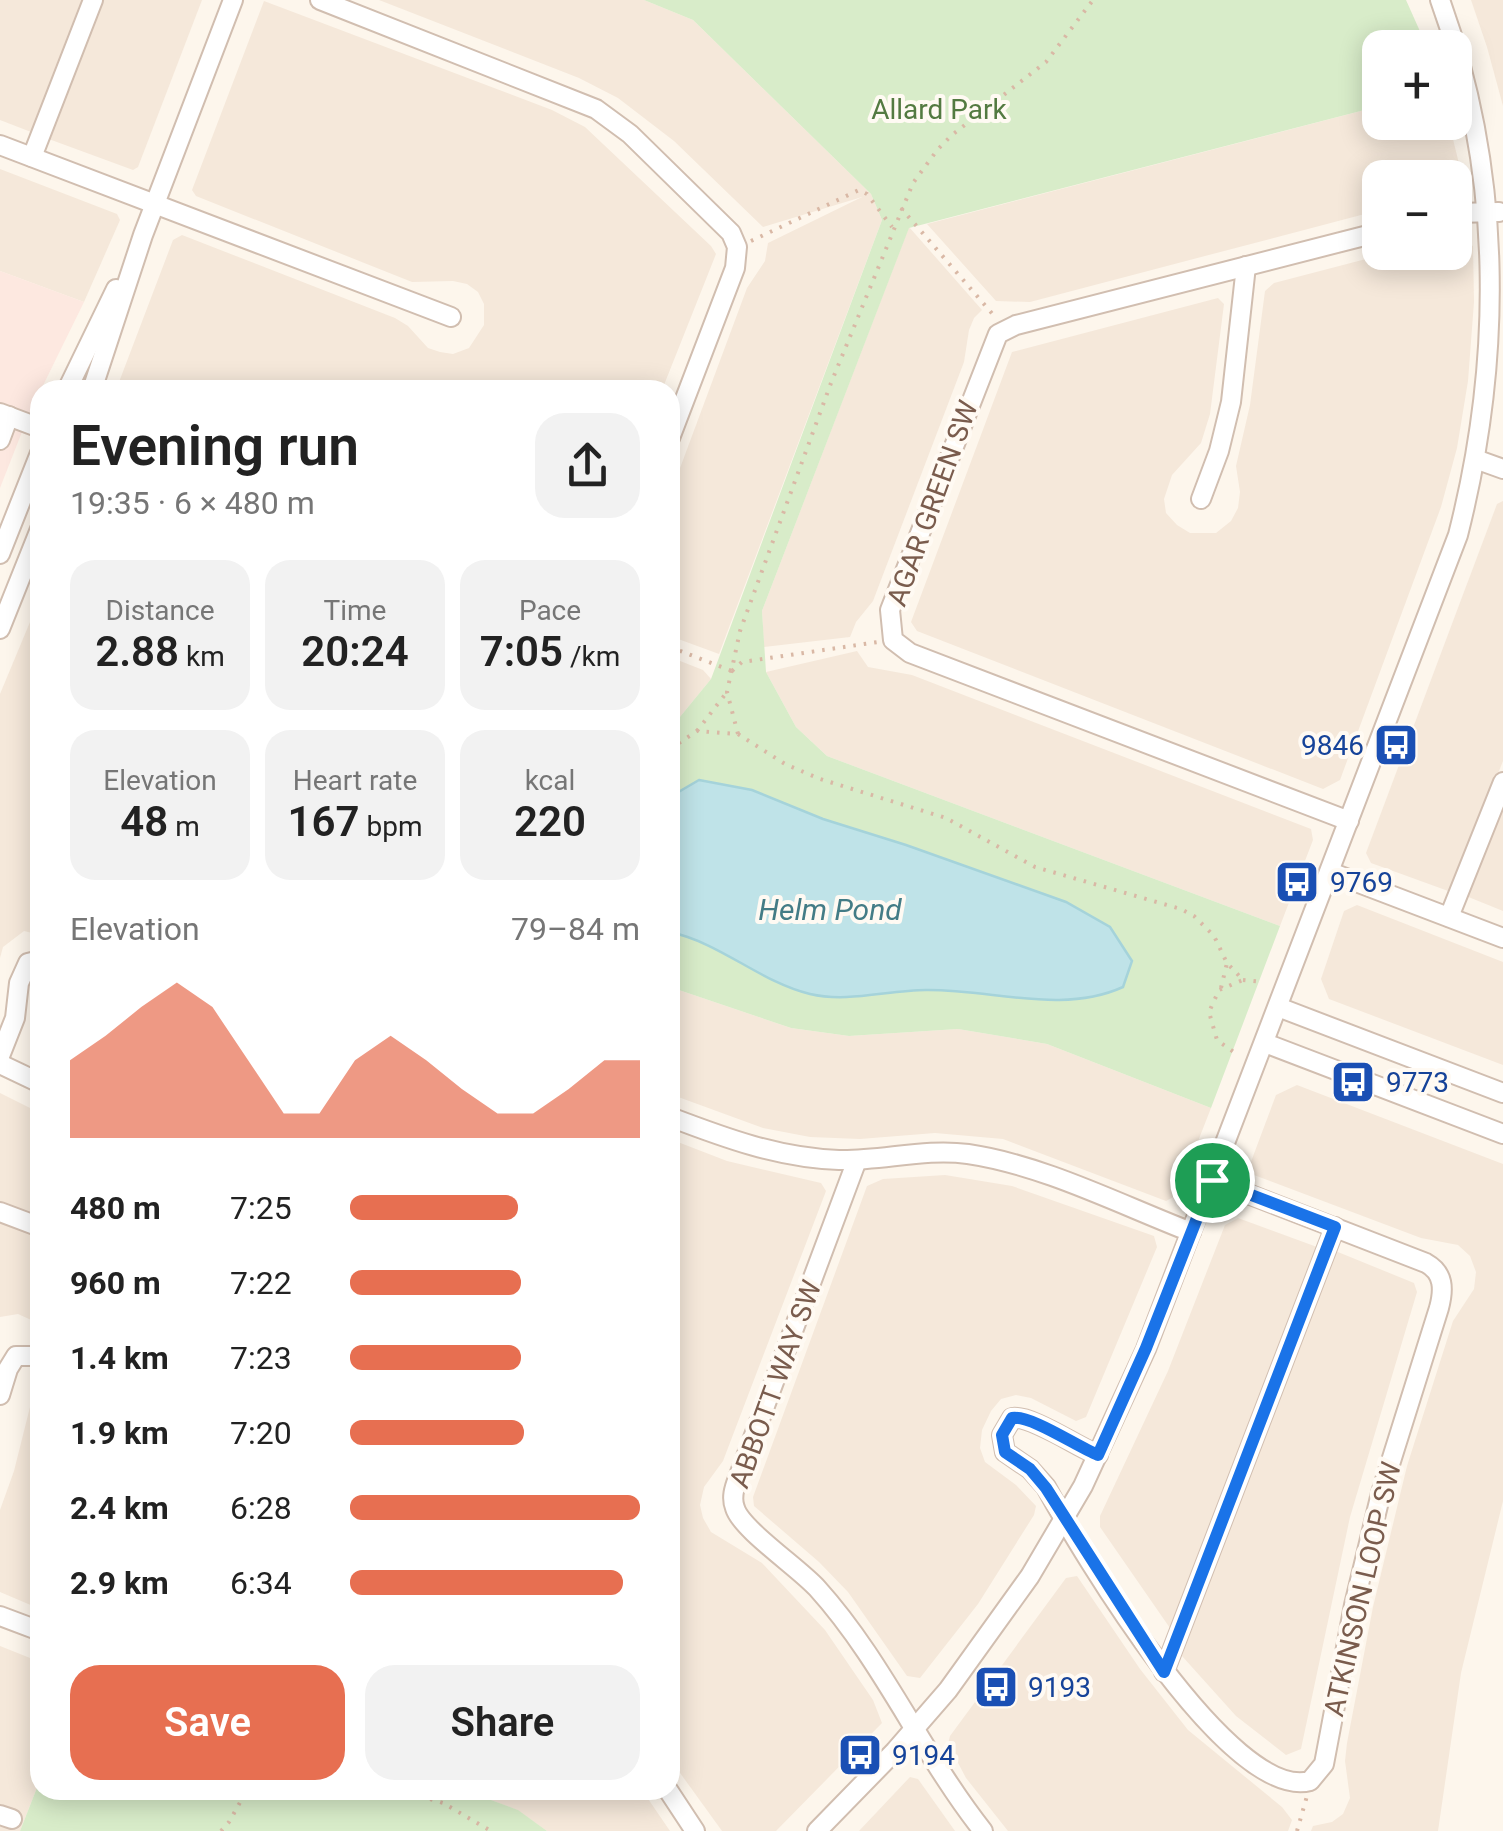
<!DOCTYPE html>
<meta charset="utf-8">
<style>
body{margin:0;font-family:Roboto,sans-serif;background:#f2f2f2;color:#222;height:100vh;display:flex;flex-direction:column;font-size:38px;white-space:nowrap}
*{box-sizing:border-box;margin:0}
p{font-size:32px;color:#767676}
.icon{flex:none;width:55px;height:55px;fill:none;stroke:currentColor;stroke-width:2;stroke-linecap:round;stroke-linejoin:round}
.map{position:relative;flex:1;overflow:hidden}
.drawer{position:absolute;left:30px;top:380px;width:650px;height:1420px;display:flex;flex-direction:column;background:#fff;border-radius:30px;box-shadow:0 5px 25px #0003}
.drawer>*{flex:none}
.buttons{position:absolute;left:1362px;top:30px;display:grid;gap:20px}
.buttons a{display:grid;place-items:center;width:110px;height:110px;border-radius:20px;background:#fff;box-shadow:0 5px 25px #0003;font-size:50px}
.pin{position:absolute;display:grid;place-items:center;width:85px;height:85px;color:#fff;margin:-42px;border:5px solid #fff;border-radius:50%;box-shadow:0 2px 10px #0007}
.round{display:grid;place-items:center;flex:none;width:105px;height:105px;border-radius:30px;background:#f2f2f2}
.headline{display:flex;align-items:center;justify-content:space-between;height:170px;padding:0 40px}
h1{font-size:55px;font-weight:600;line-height:75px}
.stats{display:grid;grid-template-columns:repeat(3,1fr);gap:15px;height:170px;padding:10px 40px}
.stats div{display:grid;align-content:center;border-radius:25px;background:#f2f2f2;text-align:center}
.stats b{font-size:42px;font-weight:600}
.stats small{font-size:28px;font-weight:400}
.stats p{font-size:28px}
.chart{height:280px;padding:20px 40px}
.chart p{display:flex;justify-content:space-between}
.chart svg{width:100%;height:180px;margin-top:10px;fill:#e76f51;opacity:.7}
.cta{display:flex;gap:20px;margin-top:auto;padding:20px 40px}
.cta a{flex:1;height:115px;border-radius:30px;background:#e76f51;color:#fff;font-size:40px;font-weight:600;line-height:115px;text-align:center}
.cta a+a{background:#f2f2f2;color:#222}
ul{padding:0 40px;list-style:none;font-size:32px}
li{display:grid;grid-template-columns:160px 120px 1fr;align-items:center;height:75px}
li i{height:25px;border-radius:12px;background:#e76f51}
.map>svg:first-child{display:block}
.residential{fill:#f5e8da}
.commercial{fill:#fde8e0}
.green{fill:#d8ecc9}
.water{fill:#bfe3e8;stroke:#a5d3da;stroke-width:2.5}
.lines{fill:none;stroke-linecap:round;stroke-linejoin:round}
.minor-casing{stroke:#d1beb0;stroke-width:22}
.path{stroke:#d9b8a5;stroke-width:4;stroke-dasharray:2.5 8;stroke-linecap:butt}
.minor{stroke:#fff;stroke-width:18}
.route-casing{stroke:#fff;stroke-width:20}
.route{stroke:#1a73e8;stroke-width:12}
.labels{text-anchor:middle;stroke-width:8;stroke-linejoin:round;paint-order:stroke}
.park-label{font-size:28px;fill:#537a41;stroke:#fffaf3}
.street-label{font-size:28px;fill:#7a5c4d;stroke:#fffaf3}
.transit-label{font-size:28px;fill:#164399;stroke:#fffaf3;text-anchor:start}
.water-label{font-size:30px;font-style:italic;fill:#437c86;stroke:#fffaf3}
</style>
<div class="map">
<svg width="1503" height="1831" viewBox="0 0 1503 1831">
<rect width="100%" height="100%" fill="#fdf6ec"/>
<g class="residential">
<polygon points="0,0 83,0 31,132 0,120"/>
<polygon points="101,0 202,0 138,167 133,170 46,138"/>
<polygon points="379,0 644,0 693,20 871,194 882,220 719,654 670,636 670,495 747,288 765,261 768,243 862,197 763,227 674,141 618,98 579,78"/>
<polygon points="1471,0 1503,0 1503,106 1487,47"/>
<polygon points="264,1 552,110 585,127 711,246 716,254 662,390 116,390 173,240 182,235 395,318 408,326 428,348 440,352 453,354 469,348 484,325 484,304 478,292 467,284 453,281 412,282 196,196 192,190"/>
<polygon points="1380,106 1380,122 1449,123 1463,180 1455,189 1455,178 1380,178 1380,210 1030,302 996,301 927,224"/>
<polygon points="0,169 117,214 120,220 84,302 0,271"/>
<polygon points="909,227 982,310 974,318 969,330 964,362 873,601 856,622 850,637 764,647 762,611"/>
<polygon points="1455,237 1473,246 1474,302 1468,381 1457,448 1441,507 1340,780 1323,789 917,631 911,622 1012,352 1218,298 1224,304 1210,414 1201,443 1172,475 1164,499 1166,513 1177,525 1190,533 1216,533 1231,521 1238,508 1240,492 1236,466 1250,405 1265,291 1274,283 1389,253 1455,252"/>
<polygon points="1503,501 1503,761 1451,892 1371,863 1366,853 1497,504"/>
<polygon points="40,598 40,935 24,931 3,947 0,958 0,694"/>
<polygon points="857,651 868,667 912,675 1311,829 1313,840 1280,926 827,756 796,727 766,672"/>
<polygon points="670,657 703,670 711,679 670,729"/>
<polygon points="1503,802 1503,911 1466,896"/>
<polygon points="1357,905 1503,962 1503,1065 1329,999 1321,979 1344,911"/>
<polygon points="670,987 791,1028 849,1036 958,1029 1047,1044 1211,1108 1177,1195 1166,1201 1003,1139 935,1133 860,1139 810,1137 763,1128 670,1094"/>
<polygon points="1297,1085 1503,1164 1503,1501 1461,1673 1438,1831 1311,1831 1313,1826 1332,1822 1343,1814 1350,1798 1345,1761 1347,1743 1373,1607 1407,1466 1453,1321 1474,1289 1476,1272 1470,1256 1458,1245 1421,1238 1254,1175 1249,1167 1276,1095"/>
<polygon points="0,1093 40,1113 40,1220 0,1205"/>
<polygon points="670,1139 727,1161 821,1183 826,1191 723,1461 704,1487 700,1505 703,1518 711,1532 762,1563 825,1630 873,1700 882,1723 776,1831 722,1831 670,1759"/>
<polygon points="945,1175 1012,1186 1154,1236 1157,1247 1086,1417 1076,1421 1031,1398 1016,1395 1001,1399 991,1411 982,1430 980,1448 985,1462 1016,1485 1036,1506 1034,1515 978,1604 920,1678 907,1676 848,1592 819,1562 754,1506 753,1497 867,1186 883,1179"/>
<polygon points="1238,1218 1317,1247 1172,1631 1100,1527 1100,1516 1168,1371 1225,1225"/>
<polygon points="0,1220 40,1235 40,1324 18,1314 0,1317"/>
<polygon points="1333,1250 1414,1283 1417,1292 1350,1517 1301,1749 1286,1755 1236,1716 1182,1656"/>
<polygon points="37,1379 40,1380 40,1609 0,1592 0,1510 14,1471"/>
<polygon points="1077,1576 1140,1669 1188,1730 1282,1807 1292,1820 1288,1831 1008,1831 966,1778 948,1744 950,1736 1066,1578"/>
<polygon points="0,1646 40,1662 40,1780 20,1831 0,1831"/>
<polygon points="910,1777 918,1779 955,1831 859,1831"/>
<polygon points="464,1790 642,1790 670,1831 547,1831 517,1810"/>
</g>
<polygon class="commercial" points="0,271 84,302 29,414 0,488"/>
<g class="green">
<polygon points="644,0 1406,0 1427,47 1380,48 1380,106 909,228 762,611 766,672 796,727 827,756 1280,926 1211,1108 1047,1044 958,1029 849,1036 791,1028 670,987 670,729 711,679 882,220 871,194 693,20"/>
<polygon points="40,1780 40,1790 464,1790 518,1810 547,1831 20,1831"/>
</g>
<path class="water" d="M699 780 752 790 823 819 906 845 1066 902 1110 927 1132 961 1123 987C1061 1015 992 989 926 990 888 990 848 1003 810 994 760 982 721 943 670 932V797Z"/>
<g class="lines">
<defs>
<g id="minor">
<polyline points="320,0 596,109 630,134 731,233 737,247 735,268 670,438"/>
<polyline points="0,145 451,317"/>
<polyline points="32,157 93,0"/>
<polyline points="1455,213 1499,212"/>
<polyline points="67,390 116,289"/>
<polyline points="92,390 143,235 233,0"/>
<polyline points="0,413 40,428"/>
<polyline points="0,440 9,416"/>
<polyline points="1478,460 1503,469"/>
<polyline points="1201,499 1219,451 1231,402 1246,266"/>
<polyline points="0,554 40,453"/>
<polyline points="0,629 40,529"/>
<polyline points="1349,821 910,653 893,640 890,610 998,334 1016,325 1380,232"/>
<polyline points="1330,872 1503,938"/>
<polyline points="1449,917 1503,782"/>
<polyline points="1278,1007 1503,1093"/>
<polyline points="1265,1043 1503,1134"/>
<polyline points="0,1056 15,1018 19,983 28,963 40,960"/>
<polyline points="0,1064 40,1083"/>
<path d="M670 1117C725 1138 779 1158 839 1160 882 1161 925 1148 968 1154 1043 1165 1121 1205 1191 1232"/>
<path d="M857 1160 738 1478C734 1488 731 1498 735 1508 741 1529 799 1568 817 1588 883 1661 922 1754 983 1831"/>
<polyline points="0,1212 40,1227"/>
<polyline points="0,1395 8,1369 16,1356 40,1356"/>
<path d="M1098 1455C1076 1446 1031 1415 1012 1418L1002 1435 1005 1452 1030 1469 1046 1487C1080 1550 1230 1802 1310 1781L1324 1764 1354 1605 1381 1493 1439 1308C1444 1289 1444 1273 1426 1263L1212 1180"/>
<polyline points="0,1616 40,1631"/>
<polyline points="1164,1672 1335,1227"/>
<polyline points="668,1790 695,1831"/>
<polyline points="0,1815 12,1819"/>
<path d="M817 1831 895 1751 948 1690 1030 1576 1083 1486 1146 1349 1458 535C1503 358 1503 173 1440 0"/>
</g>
</defs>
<use href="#minor" class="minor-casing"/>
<g class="path">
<polyline points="901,208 996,318"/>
<polyline points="751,241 859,190 867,194 892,227"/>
<polyline points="670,647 732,671"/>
<polyline points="732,671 742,662 878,642"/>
<polyline points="697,731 727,692"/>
<polyline points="738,734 727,692 740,631 831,383 913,183 938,149 952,135 1046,62 1093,0"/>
<polyline points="670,749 697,731 738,734 785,764 820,779 946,818 1035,867 1181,909 1194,916 1214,936 1227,963 1243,980 1219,990 1209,1012 1217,1040 1235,1053"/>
<polyline points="1243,980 1263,982"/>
<polyline points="1221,988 1227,963"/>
<polyline points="400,1790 443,1803 491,1831"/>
<polyline points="221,1831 229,1822 247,1790"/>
<polyline points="1297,1831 1307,1796"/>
</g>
<use href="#minor" class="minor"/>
</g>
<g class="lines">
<defs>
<path id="route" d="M1212 1180 1335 1227 1164 1672 1046 1488 1030 1469 1005 1452 1002 1435 1012 1418C1031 1415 1076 1446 1098 1455L1146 1348Z"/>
</defs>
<use href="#route" class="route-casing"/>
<use href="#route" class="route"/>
</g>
<defs>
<symbol id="bus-square" viewBox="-11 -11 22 22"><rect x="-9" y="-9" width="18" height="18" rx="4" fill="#1a4fb4" stroke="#fffaf3"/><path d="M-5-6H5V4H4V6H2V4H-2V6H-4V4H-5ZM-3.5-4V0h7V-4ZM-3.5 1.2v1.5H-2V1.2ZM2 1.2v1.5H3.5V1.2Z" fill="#fff"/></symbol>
</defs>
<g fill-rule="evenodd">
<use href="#bus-square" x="1371" y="720" width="50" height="50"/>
<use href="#bus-square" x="1272" y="857" width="50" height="50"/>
<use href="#bus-square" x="1328" y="1057" width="50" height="50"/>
<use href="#bus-square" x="971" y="1662" width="50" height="50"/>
<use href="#bus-square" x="835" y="1730" width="50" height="50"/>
</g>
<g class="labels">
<g class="park-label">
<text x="939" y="119">Allard Park</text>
</g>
<g class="street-label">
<text transform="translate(932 503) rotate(-70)" y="10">AGAR GREEN SW</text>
<text transform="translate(775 1384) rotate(-70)" y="10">ABBOTT WAY SW</text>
<text transform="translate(1362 1589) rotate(-77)" y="10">ATKINSON LOOP SW</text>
</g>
<g class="transit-label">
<text x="1364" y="755" text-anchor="end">9846</text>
<text x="1330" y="892">9769</text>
<text x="1386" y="1092">9773</text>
<text x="1028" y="1697">9193</text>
<text x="892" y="1765">9194</text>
</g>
<g class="water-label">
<text x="830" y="920">Helm Pond</text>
</g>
</g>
</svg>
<div class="buttons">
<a>+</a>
<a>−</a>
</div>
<div class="pin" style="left:1212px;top:1180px;background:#1e9e55"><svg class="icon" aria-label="arrive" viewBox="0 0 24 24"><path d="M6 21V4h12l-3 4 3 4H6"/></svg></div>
<section class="drawer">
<div class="headline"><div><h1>Evening run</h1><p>19:35 · 6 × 480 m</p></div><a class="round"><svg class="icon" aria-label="share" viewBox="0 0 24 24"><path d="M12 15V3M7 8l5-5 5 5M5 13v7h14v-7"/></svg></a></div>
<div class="stats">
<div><p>Distance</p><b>2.88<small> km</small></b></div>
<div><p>Time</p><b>20:24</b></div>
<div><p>Pace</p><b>7:05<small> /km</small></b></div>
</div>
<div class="stats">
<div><p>Elevation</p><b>48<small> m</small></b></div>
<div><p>Heart rate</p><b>167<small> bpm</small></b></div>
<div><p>kcal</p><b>220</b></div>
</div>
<div class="chart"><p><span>Elevation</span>79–84 m</p>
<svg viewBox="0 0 160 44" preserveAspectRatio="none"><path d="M0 44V25L10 19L20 12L30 6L40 12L50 25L60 38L70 38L80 25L90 19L100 25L110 32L120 38L130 38L140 32L150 25L160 25V44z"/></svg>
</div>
<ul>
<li><b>480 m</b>7:25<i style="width:58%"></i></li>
<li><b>960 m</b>7:22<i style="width:59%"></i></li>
<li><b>1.4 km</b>7:23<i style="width:59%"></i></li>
<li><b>1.9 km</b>7:20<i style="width:60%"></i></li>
<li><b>2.4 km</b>6:28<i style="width:100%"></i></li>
<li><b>2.9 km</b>6:34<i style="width:94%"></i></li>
</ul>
<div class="cta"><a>Save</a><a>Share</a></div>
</section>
</div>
